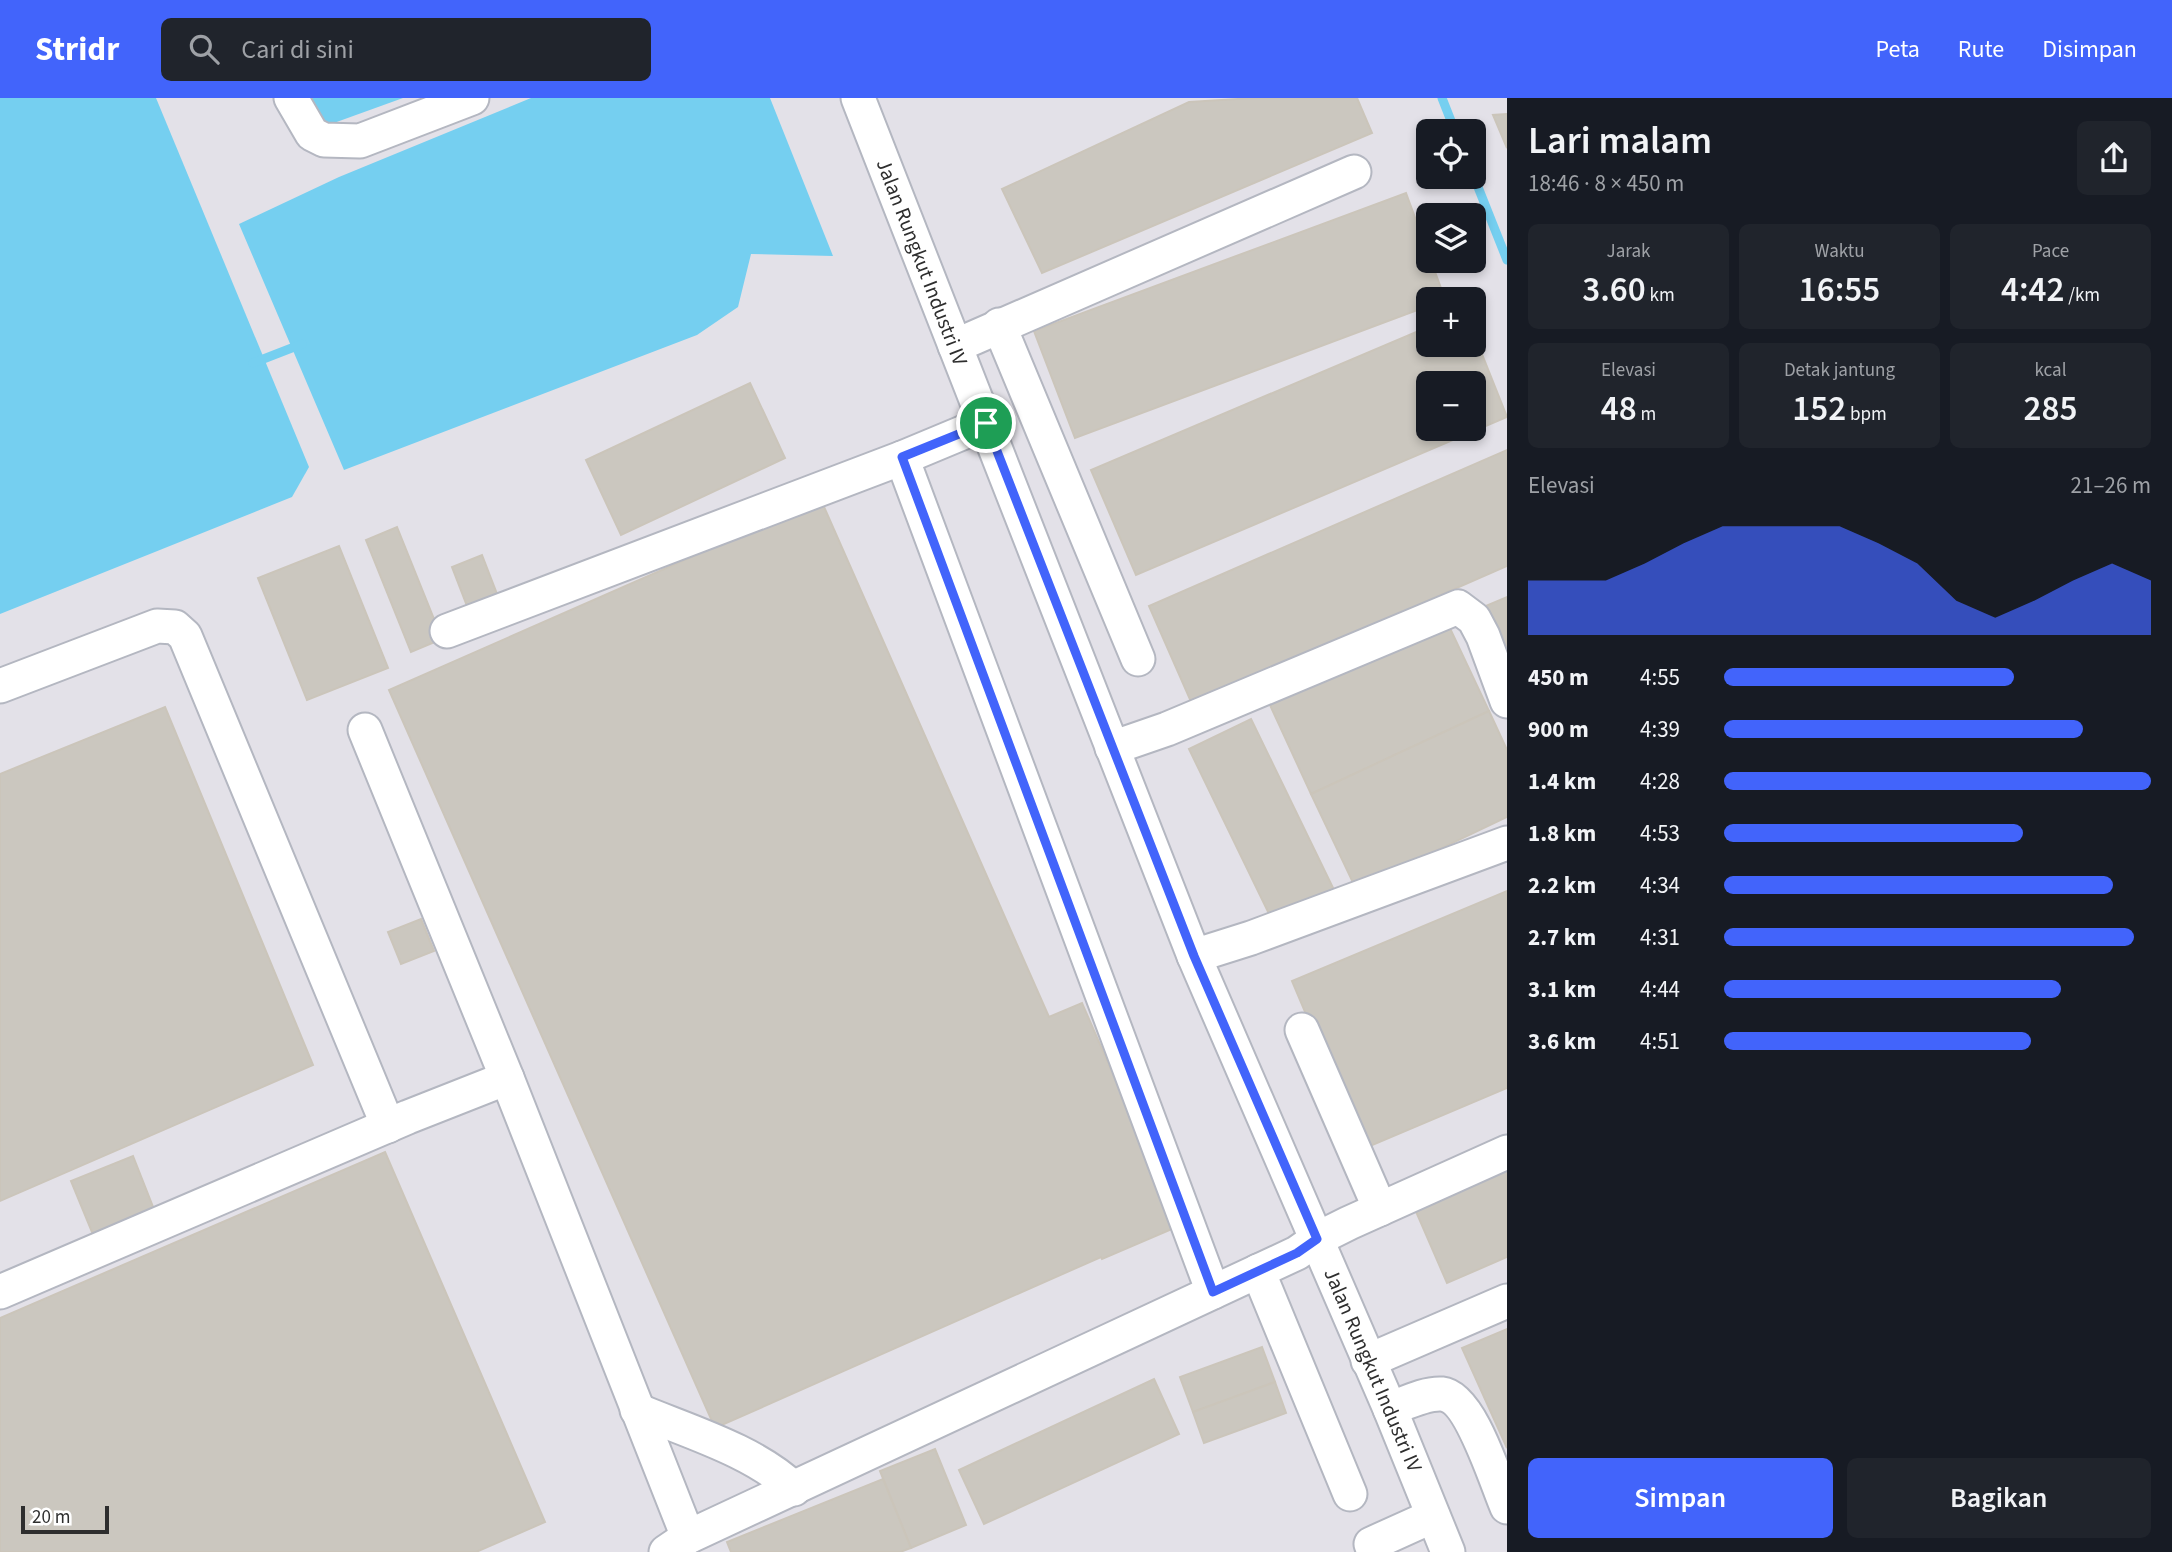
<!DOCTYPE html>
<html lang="id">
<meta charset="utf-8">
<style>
body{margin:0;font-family:"Source Sans 3",sans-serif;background:#20242c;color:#f1f3f6;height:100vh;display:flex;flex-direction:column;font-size:26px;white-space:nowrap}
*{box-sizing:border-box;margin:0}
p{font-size:23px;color:#9ea1a6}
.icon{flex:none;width:38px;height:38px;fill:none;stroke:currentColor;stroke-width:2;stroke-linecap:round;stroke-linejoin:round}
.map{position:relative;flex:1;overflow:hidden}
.details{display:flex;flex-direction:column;background:#171b24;width:665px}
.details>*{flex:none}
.fabs{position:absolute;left:1416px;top:21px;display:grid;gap:14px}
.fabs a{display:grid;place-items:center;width:70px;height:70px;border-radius:10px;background:#171b24;box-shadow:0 4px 10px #0003;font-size:35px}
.scale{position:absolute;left:21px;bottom:18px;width:88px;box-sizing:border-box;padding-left:7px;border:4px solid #2e2e2e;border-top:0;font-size:19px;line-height:24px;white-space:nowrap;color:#2e2e2e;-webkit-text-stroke:5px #fff;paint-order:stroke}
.pin{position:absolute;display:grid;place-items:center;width:60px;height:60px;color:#fff;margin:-30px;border:4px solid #fff;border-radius:50%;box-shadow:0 2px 7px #0007}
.round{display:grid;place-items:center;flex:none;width:74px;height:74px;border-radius:10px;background:#20242c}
.head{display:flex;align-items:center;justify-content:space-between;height:119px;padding:0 21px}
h1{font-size:38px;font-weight:600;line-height:52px}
.metrics{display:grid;grid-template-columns:repeat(3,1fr);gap:10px;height:119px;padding:7px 21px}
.metrics div{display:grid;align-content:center;border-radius:10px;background:#20242c;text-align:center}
.metrics b{font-size:35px;font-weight:600}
.metrics small{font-size:19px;font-weight:400}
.metrics p{font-size:19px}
.chart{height:196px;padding:14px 21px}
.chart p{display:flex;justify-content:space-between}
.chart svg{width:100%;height:126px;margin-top:7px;fill:#4264fb;opacity:.7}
.button{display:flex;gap:14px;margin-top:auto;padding:14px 21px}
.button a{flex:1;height:80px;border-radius:10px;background:#4264fb;color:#fff;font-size:28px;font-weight:600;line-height:80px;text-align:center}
.button a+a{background:#20242c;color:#f1f3f6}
ul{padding:0 21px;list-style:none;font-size:23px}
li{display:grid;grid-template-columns:112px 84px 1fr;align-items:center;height:52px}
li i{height:18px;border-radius:9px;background:#4264fb}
header{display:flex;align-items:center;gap:42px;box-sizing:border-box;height:98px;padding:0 35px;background:#4264fb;color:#fff}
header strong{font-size:33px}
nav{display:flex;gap:38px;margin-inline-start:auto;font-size:24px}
.search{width:490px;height:63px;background:#20242c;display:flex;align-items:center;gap:18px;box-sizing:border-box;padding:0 24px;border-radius:10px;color:#9ea1a6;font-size:26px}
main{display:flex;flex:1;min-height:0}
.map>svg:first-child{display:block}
.industrial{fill:#e3e1e8;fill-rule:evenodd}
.water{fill:#75cff0}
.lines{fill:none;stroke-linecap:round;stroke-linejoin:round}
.stream{stroke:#75cff0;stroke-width:9}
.building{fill:#cbc7bf;stroke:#cbc5ba;stroke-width:2;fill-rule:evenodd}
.minor-casing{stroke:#b4b7c1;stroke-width:37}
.minor{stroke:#fff;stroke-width:33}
.route-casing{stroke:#fff;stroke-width:14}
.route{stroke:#4264fb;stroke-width:9}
.labels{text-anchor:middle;stroke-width:7;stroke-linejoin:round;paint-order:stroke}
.street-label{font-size:21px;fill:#2e2e2e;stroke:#fff}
</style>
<header>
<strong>Stridr</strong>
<div class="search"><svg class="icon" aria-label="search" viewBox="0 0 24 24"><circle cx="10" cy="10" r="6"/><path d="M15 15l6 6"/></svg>Cari di sini</div>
<nav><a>Peta</a><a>Rute</a><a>Disimpan</a></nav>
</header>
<main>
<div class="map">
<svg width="1507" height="1454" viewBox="0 0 1507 1454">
<rect width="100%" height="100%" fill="#efe9e1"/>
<path class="industrial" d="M0 0H1507V1454H0ZM1428 33H1474V79H1428ZM1428 117H1474V163H1428ZM1428 201H1474V247H1428ZM1428 285H1474V331H1428Z"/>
<g class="water">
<polygon points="0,0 156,0 309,369 292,399 0,516"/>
<polygon points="308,0 403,0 320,30"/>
<polygon points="531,0 770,0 833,158 751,156 738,209 697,237 344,372 239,126 339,79"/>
</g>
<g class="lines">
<g class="stream">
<polyline points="1442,0 1455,33"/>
<polyline points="1474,79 1507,162"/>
<polyline points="253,265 302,246"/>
</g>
</g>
<g class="building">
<polygon points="1254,0 1357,0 1372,35 1042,175 1002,91 1189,4"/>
<polygon points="1507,16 1507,50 1493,17"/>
<polygon points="1406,95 1428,155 1428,163 1431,163 1445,201 1428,201 1428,208 1075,340 1034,233"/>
<path d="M1428 229V247H1474V236L1507 319 1136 477 1091 372ZM1428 285H1474V331H1428Z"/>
<polygon points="750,285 785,360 621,437 586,362"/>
<polygon points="1507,352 1507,468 1192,606 1149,508"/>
<polygon points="821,402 1049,919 1082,905 1179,1128 1102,1161 1101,1159 715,1330 389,592"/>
<polygon points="397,429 442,541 411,554 366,442"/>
<polygon points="339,448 388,570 307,602 258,480"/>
<polygon points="482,457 497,496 467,508 452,469"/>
<polygon points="1507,499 1507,571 1481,510"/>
<polygon points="1447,524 1489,613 1311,696 1270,607"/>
<polygon points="165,609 313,967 0,1103 0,676"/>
<polygon points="1489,613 1507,652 1507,719 1356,791 1311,696"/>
<polygon points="1251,621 1336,796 1274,826 1189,651"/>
<polygon points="1507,793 1507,990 1363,1051 1292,883"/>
<polygon points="421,821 434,853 401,866 388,834"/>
<polygon points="385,1054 545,1424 476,1454 0,1454 0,1220"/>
<polygon points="133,1058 155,1114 94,1139 71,1083"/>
<polygon points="1507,1060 1507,1159 1447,1185 1411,1102"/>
<polygon points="1507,1231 1507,1350 1462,1250"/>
<polygon points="1262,1249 1275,1284 1193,1314 1180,1279"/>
<polygon points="1154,1281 1179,1336 984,1426 959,1372"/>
<polygon points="1275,1284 1286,1315 1204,1345 1193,1314"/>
<polygon points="935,1351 966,1427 911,1450 880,1373"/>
<polygon points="883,1381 911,1450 900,1454 731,1454 727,1444"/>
</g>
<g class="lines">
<defs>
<g id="minor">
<polyline points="291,0 312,36 324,42 360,43 472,0"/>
<polyline points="858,0 1194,858 1390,1311 1448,1454"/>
<polyline points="999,227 1138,561"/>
<polyline points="955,248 1354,74"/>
<polyline points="986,325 902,360 1213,1194"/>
<polyline points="447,533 902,360"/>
<polyline points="0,588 157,528 175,529 185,538 388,1028"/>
<polyline points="365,632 507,980 688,1439"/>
<polyline points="1112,650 1167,631 1458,509 1474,521 1483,538 1507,603"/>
<polyline points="1194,858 1251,840 1507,745"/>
<polyline points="1302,932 1380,1111"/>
<polyline points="1258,1173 1350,1396"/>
<polyline points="0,1194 408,1019 507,980"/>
<polyline points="1368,1263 1507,1203"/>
<path d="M1390 1311C1406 1305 1425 1295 1442 1296 1471 1299 1496 1384 1507 1409"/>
<path d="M637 1312C687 1333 755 1353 794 1391"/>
<polyline points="666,1454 688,1439 1297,1155 1317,1141 1349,1125 1507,1054"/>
<polyline points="1374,1454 1371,1446 1433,1418"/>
</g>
</defs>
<use href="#minor" class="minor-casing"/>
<use href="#minor" class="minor"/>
</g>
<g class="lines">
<defs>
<polygon id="route" points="986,325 1194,858 1317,1141 1297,1155 1213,1194 902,359"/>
</defs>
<use href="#route" class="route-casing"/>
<use href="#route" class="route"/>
</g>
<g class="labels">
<g class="street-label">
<text transform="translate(922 164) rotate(69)" y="7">Jalan Rungkut Industri IV</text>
<text transform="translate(1373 1272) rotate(67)" y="7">Jalan Rungkut Industri IV</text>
</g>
</g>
</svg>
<div class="fabs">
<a><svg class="icon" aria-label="locate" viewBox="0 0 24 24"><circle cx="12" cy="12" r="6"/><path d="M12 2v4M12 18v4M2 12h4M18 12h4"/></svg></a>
<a><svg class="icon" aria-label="layers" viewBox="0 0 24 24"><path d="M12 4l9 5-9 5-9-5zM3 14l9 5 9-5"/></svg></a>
<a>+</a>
<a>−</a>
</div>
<div class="scale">20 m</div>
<div class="pin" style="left:986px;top:325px;background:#1e9e55"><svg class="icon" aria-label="arrive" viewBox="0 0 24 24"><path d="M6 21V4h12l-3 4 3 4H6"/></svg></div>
</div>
<section class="details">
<div class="head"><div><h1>Lari malam</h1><p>18:46 · 8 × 450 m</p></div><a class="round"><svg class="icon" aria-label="share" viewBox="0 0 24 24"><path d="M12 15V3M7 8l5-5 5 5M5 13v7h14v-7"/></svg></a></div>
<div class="metrics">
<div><p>Jarak</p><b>3.60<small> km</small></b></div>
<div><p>Waktu</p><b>16:55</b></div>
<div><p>Pace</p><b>4:42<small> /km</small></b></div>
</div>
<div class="metrics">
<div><p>Elevasi</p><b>48<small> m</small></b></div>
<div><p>Detak jantung</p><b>152<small> bpm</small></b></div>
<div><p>kcal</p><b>285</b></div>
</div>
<div class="chart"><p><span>Elevasi</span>21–26 m</p>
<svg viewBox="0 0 160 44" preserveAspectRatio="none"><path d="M0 44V25L10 25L20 25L30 19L40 12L50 6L60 6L70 6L80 6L90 12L100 19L110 32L120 38L130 32L140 25L150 19L160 25V44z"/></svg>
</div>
<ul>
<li><b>450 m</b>4:55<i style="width:68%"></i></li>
<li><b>900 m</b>4:39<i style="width:84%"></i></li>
<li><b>1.4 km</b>4:28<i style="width:100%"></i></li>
<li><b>1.8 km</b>4:53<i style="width:70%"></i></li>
<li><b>2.2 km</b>4:34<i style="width:91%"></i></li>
<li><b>2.7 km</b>4:31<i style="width:96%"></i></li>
<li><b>3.1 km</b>4:44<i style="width:79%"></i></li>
<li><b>3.6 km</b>4:51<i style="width:72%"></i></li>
</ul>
<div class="button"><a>Simpan</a><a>Bagikan</a></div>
</section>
</main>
